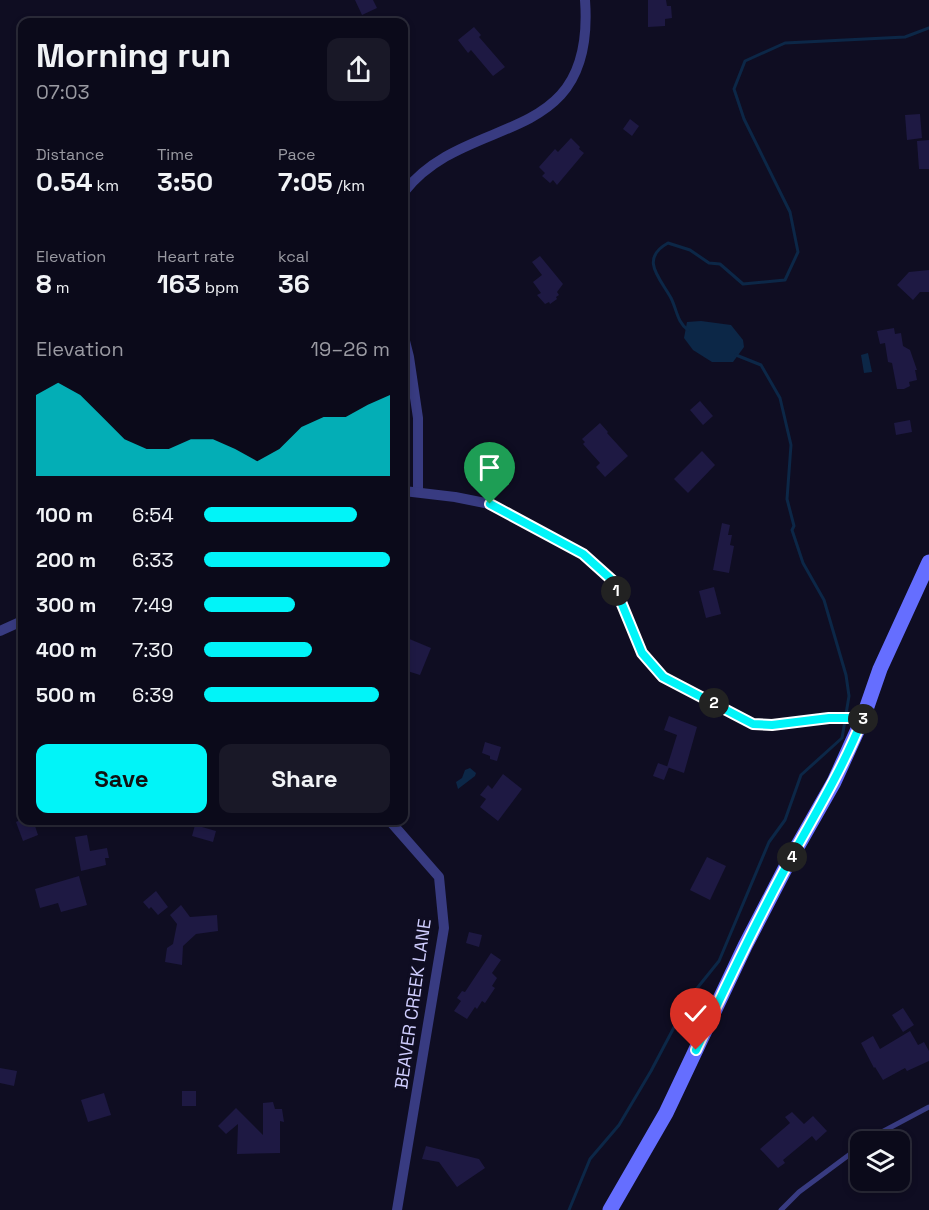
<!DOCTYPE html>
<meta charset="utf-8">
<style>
body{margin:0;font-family:"Space Grotesk",sans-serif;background:#191827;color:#f1f3f6;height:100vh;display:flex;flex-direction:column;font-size:22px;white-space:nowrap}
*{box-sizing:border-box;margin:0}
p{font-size:20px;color:#9a9aa2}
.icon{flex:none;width:33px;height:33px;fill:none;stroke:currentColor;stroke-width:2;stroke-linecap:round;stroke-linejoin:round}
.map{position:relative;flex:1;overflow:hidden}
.sheet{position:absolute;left:18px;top:18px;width:390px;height:807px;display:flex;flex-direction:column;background:#0b0a1a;border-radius:12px;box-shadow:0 3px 9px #0003,0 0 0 2px #2b2b39}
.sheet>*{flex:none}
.fabs{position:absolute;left:850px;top:1131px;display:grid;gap:12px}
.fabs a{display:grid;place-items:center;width:60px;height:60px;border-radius:12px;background:#0b0a1a;box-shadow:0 3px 9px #0003,0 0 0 2px #2b2b39;font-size:30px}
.pin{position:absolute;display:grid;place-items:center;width:51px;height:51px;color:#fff;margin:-62px -26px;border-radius:50% 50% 50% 0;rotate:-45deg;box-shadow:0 0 6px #0007}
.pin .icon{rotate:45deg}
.km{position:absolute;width:30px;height:30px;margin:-15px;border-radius:50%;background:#222;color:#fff;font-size:16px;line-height:30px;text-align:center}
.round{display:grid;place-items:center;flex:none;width:63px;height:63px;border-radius:12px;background:#191827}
.overview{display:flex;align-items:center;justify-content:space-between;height:102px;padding:0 18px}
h1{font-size:33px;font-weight:600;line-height:45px}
.metrics{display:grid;grid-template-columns:repeat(3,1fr);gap:9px;height:102px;padding:6px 18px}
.metrics div{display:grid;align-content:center}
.metrics b{font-size:26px;font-weight:600}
.metrics small{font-size:16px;font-weight:400}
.metrics p{font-size:16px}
.chart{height:168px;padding:12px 18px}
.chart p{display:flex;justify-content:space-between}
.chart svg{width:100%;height:108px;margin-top:6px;fill:#01f4f8;opacity:.7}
.cta{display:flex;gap:12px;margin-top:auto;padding:12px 18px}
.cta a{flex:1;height:69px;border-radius:12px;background:#01f4f8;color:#111;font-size:24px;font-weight:600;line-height:69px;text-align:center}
.cta a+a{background:#191827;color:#f1f3f6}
ul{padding:0 18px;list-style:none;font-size:20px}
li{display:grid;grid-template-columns:96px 72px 1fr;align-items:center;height:45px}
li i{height:15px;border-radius:8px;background:#01f4f8}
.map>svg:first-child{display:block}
.water{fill:#0c2747}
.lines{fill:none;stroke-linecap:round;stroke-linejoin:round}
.stream{stroke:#0c2747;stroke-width:3}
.building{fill:#1e1943}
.lane{stroke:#383b81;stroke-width:5}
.street{stroke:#383b81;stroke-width:10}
.secondary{stroke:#656eff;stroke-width:15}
.route-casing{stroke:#fff;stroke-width:12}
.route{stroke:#01f4f8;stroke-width:8}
.labels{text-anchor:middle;stroke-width:6;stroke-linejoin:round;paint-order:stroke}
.street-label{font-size:18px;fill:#d0ceff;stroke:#0f0d22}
</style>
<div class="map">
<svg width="929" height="1210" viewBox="0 0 929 1210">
<rect width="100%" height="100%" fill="#0f0d22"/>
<g class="water">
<polygon points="701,321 731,325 743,340 744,347 733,362 712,362 693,350 684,338 687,322"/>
<polygon points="868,353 872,372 864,373 861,355"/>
<polygon points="470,768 476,773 475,776 458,789 456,782 462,778 465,770"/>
</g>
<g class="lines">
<g class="stream">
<path d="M688 330C677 322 677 310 671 298 660 278 639 259 668 243L690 250 709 263 720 264 743 284 785 280 798 252 790 212 744 119 734 89 745 61 785 43 905 37 929 28"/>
<polyline points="736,355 761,365 780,398 791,445 787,499 794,526 792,530 803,563 824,600 846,675 849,696 846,714"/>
<polyline points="569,1210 590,1159 619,1125 651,1071 690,997 719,961 769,842 785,820 801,775 842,738 845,721"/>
</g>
</g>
<g class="building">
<polygon points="355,0 373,0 377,8 362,15"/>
<polygon points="648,0 666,0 667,6 671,6 672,18 665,19 665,26 648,27"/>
<polygon points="474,27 481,35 479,37 505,67 493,76 471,50 468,53 458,40"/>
<polygon points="920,114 922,138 907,140 905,115"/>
<polygon points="630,119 639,126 632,136 623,129"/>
<polygon points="571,138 580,147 579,149 584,153 557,185 553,180 550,183 542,176 545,173 539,167 555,149 558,152"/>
<polygon points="929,140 929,169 919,169 917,141"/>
<polygon points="540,256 563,284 557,292 559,295 556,297 557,299 550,304 549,302 545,304 537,295 541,293 533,282 542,275 532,262"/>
<polygon points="929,270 929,292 920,292 913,300 897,285 909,272"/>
<polygon points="894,328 895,334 901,333 903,346 910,350 917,370 915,370 917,380 909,382 910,386 904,389 897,389 892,363 888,362 885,343 880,344 877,331"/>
<polygon points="700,401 713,416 703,425 690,410"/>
<polygon points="910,420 912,432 896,435 894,423"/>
<polygon points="600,423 608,432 607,433 628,456 605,477 596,467 600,463 583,444 585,442 582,439"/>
<polygon points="702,451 715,465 688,493 674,479"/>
<polygon points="722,523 730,525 728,535 732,535 730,545 734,546 729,573 713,570"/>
<polygon points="714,587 721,614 706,618 699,591"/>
<polygon points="407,638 431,648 420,675 404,670 404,646"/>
<polygon points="669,716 697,727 684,773 667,767 677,735 664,730"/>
<polygon points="485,742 501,747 497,761 490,759 490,756 482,753"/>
<polygon points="658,763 669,767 664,780 653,776"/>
<polygon points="503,774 522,789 498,821 480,807 486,799 480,795 488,785 492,789"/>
<polygon points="20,820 33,820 38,835 23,841 16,822"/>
<polygon points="195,825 216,831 213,842 192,836"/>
<polygon points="87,835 90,851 107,848 109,858 105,858 106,865 81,871 75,837"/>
<polygon points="707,857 726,866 710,900 690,890"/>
<polygon points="79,876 87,905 61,912 58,903 40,908 35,889"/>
<polygon points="156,891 168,907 158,915 151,907 149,909 143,902"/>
<polygon points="181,905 190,917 217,915 218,931 196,934 183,946 182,965 165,962 167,948 173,944 177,924 170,915"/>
<polygon points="469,932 482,935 479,947 466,943"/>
<polygon points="491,953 501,960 492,973 497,978 492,986 495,988 485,1003 482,1001 477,1009 475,1007 467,1019 454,1011 461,1001 457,998 462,991 465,992"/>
<polygon points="903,1008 914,1025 903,1032 892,1015"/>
<polygon points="910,1031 918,1045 924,1042 929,1051 929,1061 907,1071 905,1068 883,1080 875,1067 874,1068 861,1043 873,1036 880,1049"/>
<polygon points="0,1068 17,1071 14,1086 0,1083"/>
<rect x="182" y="1091" width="14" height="15"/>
<polygon points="104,1093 111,1115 88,1122 81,1100"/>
<polygon points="273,1102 275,1109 282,1109 284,1122 280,1121 280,1153 237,1154 238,1124 226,1134 218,1126 236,1108 263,1135 263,1103"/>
<polygon points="792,1112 804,1124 813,1116 827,1131 816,1141 812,1136 783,1160 785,1163 778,1168 760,1149 790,1123 785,1117"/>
<polygon points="426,1146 479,1159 485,1168 457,1187 439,1162 422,1159"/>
</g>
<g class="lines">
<g class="lane">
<polyline points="868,1142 878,1134 929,1107"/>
<polyline points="781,1210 799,1192 861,1146"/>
</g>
<g class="street">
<path d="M404 192C468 110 596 151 585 0"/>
<polyline points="404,337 409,357 418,418 418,492"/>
<polyline points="404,491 455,497 490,504 583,554 612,580 642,653 663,677 753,724 772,725 829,718 863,718"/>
<polyline points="0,631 22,621"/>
<polyline points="389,820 439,877 444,928 397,1210"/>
</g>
<polyline class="secondary" points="610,1210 666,1113 745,946 788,863 834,782 863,718 880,669 929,562"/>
</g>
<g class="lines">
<defs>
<path id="route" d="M490 504 583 554 612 580 642 653 663 677 753 724 772 725 829 718H863C842 770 814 816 787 865 755 925 725 987 696 1050"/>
</defs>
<use href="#route" class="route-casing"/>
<use href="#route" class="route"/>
</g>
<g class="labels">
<g class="street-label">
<text transform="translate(413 1004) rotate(-82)" y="6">BEAVER CREEK LANE</text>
</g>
</g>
</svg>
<div class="fabs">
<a><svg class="icon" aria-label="layers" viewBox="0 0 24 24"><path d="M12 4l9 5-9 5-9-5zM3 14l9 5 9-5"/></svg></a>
</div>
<div class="pin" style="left:490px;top:504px;background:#1e9e55"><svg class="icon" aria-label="arrive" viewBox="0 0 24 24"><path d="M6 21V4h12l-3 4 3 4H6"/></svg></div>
<div class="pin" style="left:696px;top:1050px;background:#d93025"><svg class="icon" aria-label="check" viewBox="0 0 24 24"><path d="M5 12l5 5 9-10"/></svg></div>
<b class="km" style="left:616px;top:591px">1</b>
<b class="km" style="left:714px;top:703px">2</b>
<b class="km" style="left:863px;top:719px">3</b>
<b class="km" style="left:792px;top:857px">4</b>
<section class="sheet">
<div class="overview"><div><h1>Morning run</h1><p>07:03</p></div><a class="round"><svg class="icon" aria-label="share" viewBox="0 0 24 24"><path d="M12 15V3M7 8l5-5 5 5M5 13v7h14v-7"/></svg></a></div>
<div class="metrics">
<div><p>Distance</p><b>0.54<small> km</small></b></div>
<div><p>Time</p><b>3:50</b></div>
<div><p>Pace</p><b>7:05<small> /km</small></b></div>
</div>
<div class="metrics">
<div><p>Elevation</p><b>8<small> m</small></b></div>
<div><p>Heart rate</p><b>163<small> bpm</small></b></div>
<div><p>kcal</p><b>36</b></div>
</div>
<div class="chart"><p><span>Elevation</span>19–26 m</p>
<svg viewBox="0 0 160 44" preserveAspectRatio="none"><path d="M0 44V11L10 6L20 11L30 20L40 29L50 33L60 33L70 29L80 29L90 33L100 38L110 33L120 24L130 20L140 20L150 15L160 11V44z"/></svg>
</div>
<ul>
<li><b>100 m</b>6:54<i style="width:82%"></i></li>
<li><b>200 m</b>6:33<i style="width:100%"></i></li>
<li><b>300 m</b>7:49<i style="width:49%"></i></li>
<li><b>400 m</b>7:30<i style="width:58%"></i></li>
<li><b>500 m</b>6:39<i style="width:94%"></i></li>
</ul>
<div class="cta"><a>Save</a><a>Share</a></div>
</section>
</div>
